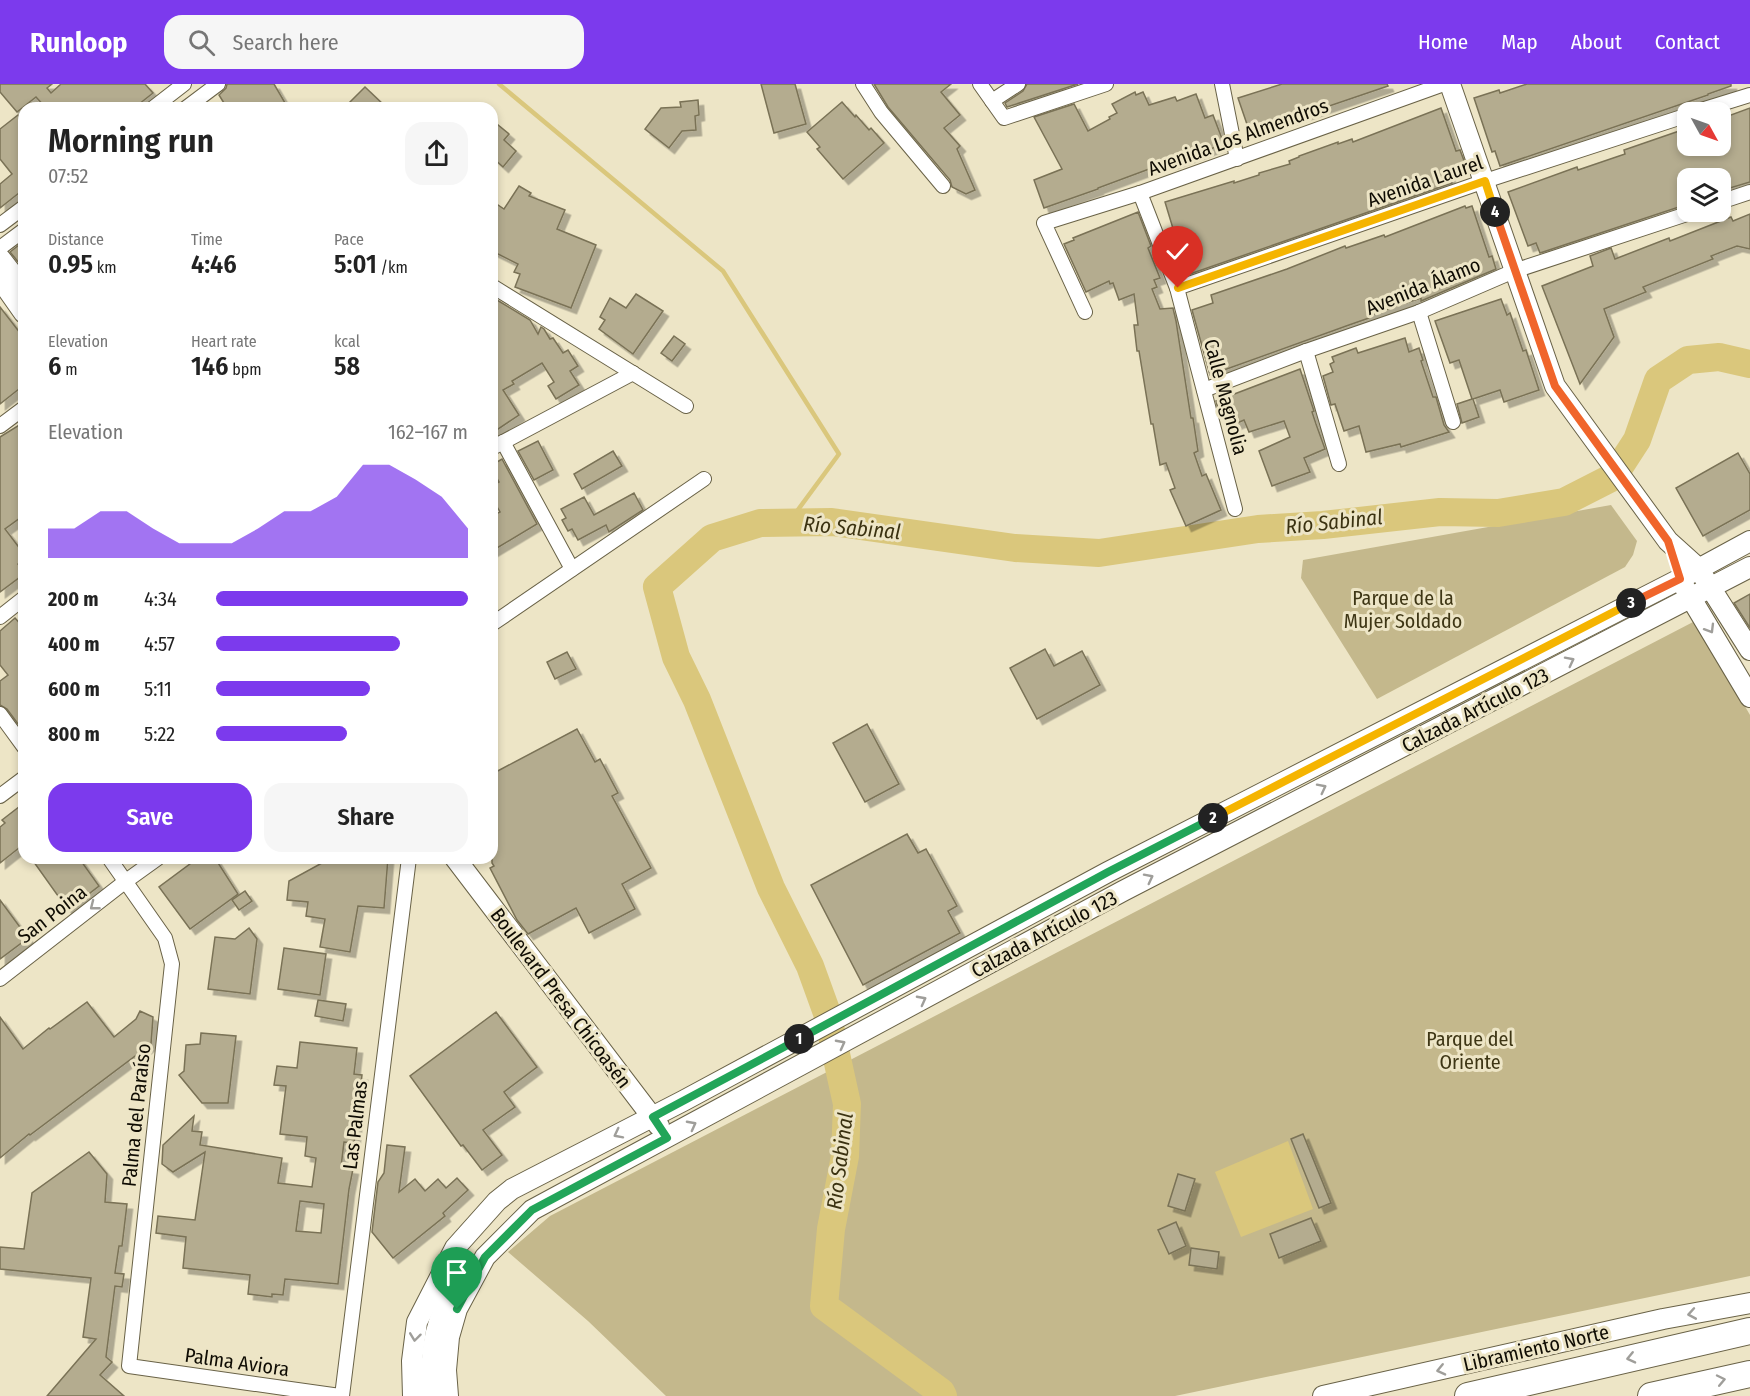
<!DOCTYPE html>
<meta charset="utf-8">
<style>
body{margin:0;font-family:"Fira Sans Condensed",sans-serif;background:#f6f6f6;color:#222;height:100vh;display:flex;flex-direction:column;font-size:22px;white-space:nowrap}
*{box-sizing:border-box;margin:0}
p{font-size:20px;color:#767676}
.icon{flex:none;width:33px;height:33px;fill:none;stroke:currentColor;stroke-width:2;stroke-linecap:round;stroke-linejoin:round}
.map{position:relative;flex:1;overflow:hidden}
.sheet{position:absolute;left:18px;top:18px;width:480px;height:762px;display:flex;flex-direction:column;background:#fff;border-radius:18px;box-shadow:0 3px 9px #0003}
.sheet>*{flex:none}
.needle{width:39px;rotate:130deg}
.fabs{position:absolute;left:1677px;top:18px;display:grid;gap:12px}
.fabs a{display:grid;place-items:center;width:54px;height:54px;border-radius:12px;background:#fff;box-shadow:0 3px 9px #0003;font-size:30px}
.pin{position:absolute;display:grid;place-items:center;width:51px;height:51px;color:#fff;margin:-62px -26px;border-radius:50% 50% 50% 0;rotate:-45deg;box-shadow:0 0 6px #0007}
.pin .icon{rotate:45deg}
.km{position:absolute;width:30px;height:30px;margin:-15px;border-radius:50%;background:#222;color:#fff;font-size:16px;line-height:30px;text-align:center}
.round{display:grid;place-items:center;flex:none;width:63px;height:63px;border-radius:18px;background:#f6f6f6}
.headline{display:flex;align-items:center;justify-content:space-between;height:102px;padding:0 30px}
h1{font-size:33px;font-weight:600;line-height:45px}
.stats{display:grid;grid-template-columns:repeat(3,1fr);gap:9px;height:102px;padding:6px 30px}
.stats div{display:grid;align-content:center}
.stats b{font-size:26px;font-weight:600}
.stats small{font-size:16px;font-weight:400}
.stats p{font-size:16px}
.chart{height:168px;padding:12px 30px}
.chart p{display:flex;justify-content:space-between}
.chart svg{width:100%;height:108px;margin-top:6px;fill:#7c3aed;opacity:.7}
.primary-button{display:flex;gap:12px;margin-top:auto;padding:12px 30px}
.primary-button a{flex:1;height:69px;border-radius:18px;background:#7c3aed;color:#fff;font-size:24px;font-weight:600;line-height:69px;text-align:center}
.primary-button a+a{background:#f6f6f6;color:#222}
ul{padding:0 30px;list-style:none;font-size:20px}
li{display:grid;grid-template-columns:96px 72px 1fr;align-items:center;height:45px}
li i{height:15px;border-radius:8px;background:#7c3aed}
header{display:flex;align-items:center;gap:36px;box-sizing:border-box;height:84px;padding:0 30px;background:#7c3aed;color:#fff}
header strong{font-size:28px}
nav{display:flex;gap:33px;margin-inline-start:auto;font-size:21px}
.search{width:420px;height:54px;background:#f6f6f6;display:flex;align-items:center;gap:15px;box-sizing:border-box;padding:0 21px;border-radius:18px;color:#767676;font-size:22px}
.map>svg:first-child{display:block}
.green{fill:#c4b88c}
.water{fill:#dac77c}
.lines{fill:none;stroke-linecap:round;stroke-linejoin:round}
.stream{stroke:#dac77c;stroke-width:4.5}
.river{stroke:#dac77c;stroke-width:28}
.building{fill:#b4ac8f;stroke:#7a7256;stroke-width:1.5;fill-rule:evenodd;filter:url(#shadow)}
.street-casing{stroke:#696247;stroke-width:16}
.secondary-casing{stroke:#696247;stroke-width:22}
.highway-casing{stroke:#696247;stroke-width:28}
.street{stroke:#fff;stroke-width:14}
.secondary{stroke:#fff;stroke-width:20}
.highway{stroke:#fff;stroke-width:26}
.oneway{stroke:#9f9e9a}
.split-1-casing{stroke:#fff;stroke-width:12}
.split-2-casing{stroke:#fff;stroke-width:12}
.split-3-casing{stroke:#fff;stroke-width:12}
.split-4-casing{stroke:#fff;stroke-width:12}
.split-5-casing{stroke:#fff;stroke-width:12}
.split-1{stroke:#22a559;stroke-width:8}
.split-2{stroke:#22a559;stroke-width:8}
.split-3{stroke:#f5b400;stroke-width:8}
.split-4{stroke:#f0652b;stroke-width:8}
.split-5{stroke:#f5b400;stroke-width:8}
.labels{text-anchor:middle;stroke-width:6;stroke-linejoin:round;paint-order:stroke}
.street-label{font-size:20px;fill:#0f0c03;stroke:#ede5c6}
.park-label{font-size:20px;fill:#3e3615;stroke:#ede5c6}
.water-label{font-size:21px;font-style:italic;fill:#3b3211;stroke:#ede5c6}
</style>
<header>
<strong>Runloop</strong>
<div class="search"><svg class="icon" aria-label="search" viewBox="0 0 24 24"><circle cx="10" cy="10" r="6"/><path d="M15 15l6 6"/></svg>Search here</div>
<nav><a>Home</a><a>Map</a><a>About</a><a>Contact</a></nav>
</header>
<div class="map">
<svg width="1750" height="1312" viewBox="0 0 1750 1312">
<defs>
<filter id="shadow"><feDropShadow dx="5.5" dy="5.5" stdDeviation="0" flood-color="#0004"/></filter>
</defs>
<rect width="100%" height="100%" fill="#ede5c6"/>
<g class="green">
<polygon points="1611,421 1637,457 1633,471 1625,483 1377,615 1301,494 1303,476"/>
<polygon points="1695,537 1750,631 1750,1192 1175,1312 666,1312 588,1237 508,1168 550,1132"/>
</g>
<polygon class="water" points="1288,1057 1313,1125 1241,1153 1215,1088"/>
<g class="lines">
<polyline class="stream" points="499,0 723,187 839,370 789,438"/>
<polyline class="river" points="943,1312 941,1308 824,1222 831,1145 845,1072 847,1020 827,929 810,882 771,804 697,616 676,573 657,503 712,454 760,439 832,438 1015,464 1099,469 1258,445 1323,441 1440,428 1498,429 1564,418 1613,393 1637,356 1658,296 1688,276 1719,273 1750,280"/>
</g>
<g class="building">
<polygon points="0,0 52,0 47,4 51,9 61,0 145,0 153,9 134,24 75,24 71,19 65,24 46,24 36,13 17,28 0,8"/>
<polygon points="227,0 274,0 288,24 227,24 219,11 226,4"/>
<polygon points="761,0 795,0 806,40 774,49"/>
<polygon points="874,0 951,0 941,8 960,31 944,44 960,62 957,65 975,106 966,110 952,103 950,96 888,23"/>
<polygon points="1027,0 1078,0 1007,23 1005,19 1023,7"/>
<polygon points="1282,0 1387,0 1388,2 1250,49 1238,14"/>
<polygon points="1527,0 1731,0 1731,2 1708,10 1708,11 1500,82 1495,67 1492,68 1474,14 1499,6 1500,9"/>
<polygon points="365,3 387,24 344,24"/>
<polygon points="1135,8 1136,11 1143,8 1149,21 1175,13 1177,17 1196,10 1205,34 1213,31 1224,60 1169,80 1168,78 1098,104 1098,105 1044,124 1034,96 1062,85 1034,33 1074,20 1088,47 1110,35 1109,33 1117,29 1112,20"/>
<polygon points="698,16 699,31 695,32 696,46 682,47 669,64 645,45 661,24 681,23 680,18"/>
<polygon points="842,18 855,33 856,31 869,46 871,44 884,59 843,95 817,65 820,63 807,48"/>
<polygon points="1441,24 1456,67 1460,66 1466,82 1448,88 1452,99 1187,191 1165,118 1234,97 1234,99 1259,91 1259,89 1290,80 1289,77 1299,73 1299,72 1338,58 1338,60 1352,55 1353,58"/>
<polygon points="1750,24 1750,98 1720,107 1720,94 1688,94 1688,120 1540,169 1536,159 1528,162 1508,108 1577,83 1578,86 1625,70 1624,66 1685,45 1688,53 1688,62 1720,62 1720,35"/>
<polygon points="18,31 24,38 24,105 0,124 0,100 12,90 0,75 0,45"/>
<polygon points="492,36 509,50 504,56 516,67 503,83 492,73"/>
<polygon points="519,102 531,109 529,112 565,126 557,145 596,161 571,224 515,203 520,190 514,188 518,180 492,167 492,117 504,125"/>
<polygon points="1465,122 1466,124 1472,122 1489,173 1492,172 1496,185 1428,214 1421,217 1421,214 1406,219 1368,232 1369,234 1349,241 1210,291 1192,226 1213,219 1211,211 1287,185 1345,162 1346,164 1384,151 1385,153"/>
<polygon points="1138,128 1151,162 1148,164 1160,194 1154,196 1157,203 1152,205 1160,225 1173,224 1176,237 1191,334 1193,334 1198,367 1194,369 1202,392 1206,390 1221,426 1186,442 1170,406 1175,404 1166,379 1160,381 1153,340 1151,340 1139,267 1137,267 1134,241 1138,241 1134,210 1119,216 1113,199 1110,200 1109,197 1086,208 1064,160 1074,156 1073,154"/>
<polygon points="1750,130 1750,165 1737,162 1711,172 1713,175 1643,203 1646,208 1604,225 1614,253 1580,300 1542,202 1593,182 1590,172 1611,164 1615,175 1669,154 1670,157 1731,133 1733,137"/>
<polygon points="24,157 24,185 10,168"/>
<polygon points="636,210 663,227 633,270 599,245 605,236 600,233 610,214 626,224"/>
<polygon points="492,213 530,236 538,250 541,243 544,245 550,255 553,254 563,269 568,266 578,282 570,287 579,301 556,315 548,302 554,298 542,279 512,297 514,300 503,306 519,331 492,349"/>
<polygon points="1501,215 1507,231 1510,229 1523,267 1526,266 1539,306 1504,318 1500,306 1473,315 1479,333 1462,339 1457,320 1472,315 1459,276 1450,279 1435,237"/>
<polygon points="0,223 24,254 24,301 0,320"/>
<polygon points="674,252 685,260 672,277 661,269"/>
<polygon points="1405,254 1409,268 1419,264 1423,276 1421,277 1433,313 1436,313 1444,341 1449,348 1401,363 1400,360 1366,368 1359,342 1344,347 1335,320 1331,321 1323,292 1333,288 1330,280 1334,278 1332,273 1356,264 1358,269"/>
<polygon points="1300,285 1314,327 1312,328 1316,340 1325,365 1304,374 1310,388 1272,402 1259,367 1290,353 1284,337 1249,348 1244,336 1235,340 1230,326 1219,329 1216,317"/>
<polygon points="24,338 24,431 5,445 24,470 24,475 18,480 24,487 24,490 0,508 0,353"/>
<polygon points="538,357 553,386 534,396 518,367"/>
<polygon points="613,367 622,382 582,405 574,390"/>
<polygon points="1738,369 1750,390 1750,426 1703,452 1676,404"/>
<polygon points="502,375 537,440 492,467 492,444 497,441 492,432 500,428 492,414 492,402 499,398 492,386 492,381"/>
<polygon points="634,409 643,426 609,448 606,441 578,456 572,445 568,447 562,436 566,434 561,425 584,413 594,431"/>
<polygon points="1750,510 1750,544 1734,519"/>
<polygon points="15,534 24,544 24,648 7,625 0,621 0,597 8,591 0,581 0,547"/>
<polygon points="1045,565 1054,582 1082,567 1100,601 1037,635 1010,584"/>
<polygon points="567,568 576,585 555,595 547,578"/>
<polygon points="867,640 899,700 865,718 833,659"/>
<polygon points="577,645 595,678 600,675 618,709 612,712 651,784 622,800 635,825 589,849 576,824 528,850 517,836 490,784 494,782 492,779 492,690"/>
<polygon points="24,719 24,760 0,779 0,743 5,739 2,736"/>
<polygon points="907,750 918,769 926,765 957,822 948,827 960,849 863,901 811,801"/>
<polygon points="31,774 79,774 99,802 68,826"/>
<polygon points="198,774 215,774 238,810 190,845 159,803"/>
<polygon points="331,774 388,774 384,824 358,822 350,868 320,863 325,835 306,832 308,818 287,816 289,797"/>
<polygon points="245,807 252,817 239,826 232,816"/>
<polygon points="0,816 28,854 0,875"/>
<polygon points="249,844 257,855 250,910 208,905 215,853 235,855"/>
<polygon points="284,864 326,870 320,911 278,905"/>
<polygon points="318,916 346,920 343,937 315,932"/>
<polygon points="87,918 114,953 136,935 140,927 153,933 151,960 30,1051 29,1050 0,1074 0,933 23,965 49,944 50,945"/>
<polygon points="496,928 537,983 504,1008 515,1023 483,1046 502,1071 482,1086 463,1061 461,1062 410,992"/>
<polygon points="201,949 236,952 228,1019 202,1019 179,991 184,987 186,961 200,960"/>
<path d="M300 958 357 964 354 990 362 991 354 1059 344 1058 341 1083 353 1085 349 1105 338 1200 285 1195 283 1211 272 1210V1213L248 1210 250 1191 183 1184 186 1153 156 1149 158 1132 195 1136 205 1068 173 1088 162 1080 163 1061 194 1032 192 1047 202 1048 200 1061 282 1074 278 1099 312 1103 316 1074 305 1072 307 1053 280 1050 286 1002 274 1001 277 982 297 984ZM300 1117 324 1120 321 1149 296 1147Z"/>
<polygon points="1303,1050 1331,1119 1319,1124 1291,1055"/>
<polygon points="387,1061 405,1063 399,1108 415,1095 425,1107 438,1095 446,1104 457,1094 468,1106 443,1129 445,1132 393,1174 372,1148 378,1098 384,1089"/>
<polygon points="89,1068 107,1090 105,1118 127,1120 122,1162 119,1162 115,1189 124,1190 122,1203 115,1202 106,1273 112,1278 100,1291 124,1312 47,1312 96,1255 83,1253 91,1194 0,1185 0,1163 24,1165 32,1109"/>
<polygon points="1178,1090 1195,1095 1185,1127 1168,1122"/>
<polygon points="1311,1134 1321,1157 1279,1174 1270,1150"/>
<polygon points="1176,1138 1186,1162 1169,1170 1158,1146"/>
<polygon points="1191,1164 1219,1168 1217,1185 1189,1181"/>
</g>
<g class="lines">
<defs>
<g id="street">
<polyline points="863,0 881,28 943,102"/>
<polyline points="980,0 1004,34 1106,0"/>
<polyline points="1222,0 1237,75"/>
<polyline points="992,17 1018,0"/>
<polyline points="153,24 184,0"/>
<polyline points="186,24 218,0"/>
<polyline points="1695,28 1750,11"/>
<polyline points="1140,109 1177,204 1235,425"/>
<polyline points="1720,118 1750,108"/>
<polyline points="0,141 24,123"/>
<polyline points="0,164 24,146"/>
<polyline points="492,202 686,322"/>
<polyline points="1177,204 1485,97 1688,31"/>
<polyline points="1085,228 1044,139 1140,109 1444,0"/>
<polyline points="1419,228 1453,338"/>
<polyline points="1306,267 1339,380"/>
<polyline points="1204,306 1306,267 1419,228 1514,187 1693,128"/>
<polyline points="0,342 24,324"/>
<polyline points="503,358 572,485"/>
<polyline points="492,364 633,289"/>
<polyline points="0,533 24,514"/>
<polyline points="492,540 704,395"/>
<polyline points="0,630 24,663"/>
<polyline points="0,712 24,694"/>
<polyline points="109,774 165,854 172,880 129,1282 340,1312"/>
<polyline points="0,895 126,797 158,774"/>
<polyline points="342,1312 409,774"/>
</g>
<g id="secondary">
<polyline points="1450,0 1555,302 1668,457 1698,484 1750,566"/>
<polyline points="0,174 24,205"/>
<polyline points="0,195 24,229"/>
<polyline points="1685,504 1750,613"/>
<polyline points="455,774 659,1042"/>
<polyline points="413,1312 412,1277 417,1238 455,1164 497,1117 512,1105 683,1017 1108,788 1680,495 1750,457"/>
<path d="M431 1312C431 1278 431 1246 449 1216"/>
<polyline points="448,1312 446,1286 449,1253 457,1225 485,1173 532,1126 1123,807 1750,483"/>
<polyline points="1323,1312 1663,1235 1750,1219"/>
</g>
<g id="highway">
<polyline points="1468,1312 1750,1247"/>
<polyline points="1651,1312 1750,1290"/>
</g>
</defs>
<use href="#street" class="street-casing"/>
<use href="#secondary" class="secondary-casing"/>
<use href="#highway" class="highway-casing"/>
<use href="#street" class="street"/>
<use href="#secondary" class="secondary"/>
<use href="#highway" class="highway"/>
</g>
<defs><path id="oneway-chevron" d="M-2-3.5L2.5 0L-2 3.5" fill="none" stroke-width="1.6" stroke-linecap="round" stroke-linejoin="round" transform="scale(1.5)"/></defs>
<g class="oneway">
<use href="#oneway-chevron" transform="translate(1710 545) rotate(59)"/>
<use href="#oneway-chevron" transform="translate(1570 577) rotate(-27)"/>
<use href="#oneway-chevron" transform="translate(1322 704) rotate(-27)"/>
<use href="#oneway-chevron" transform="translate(1149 794) rotate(-27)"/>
<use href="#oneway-chevron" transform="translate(94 822) rotate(142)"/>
<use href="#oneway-chevron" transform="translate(922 916) rotate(-28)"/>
<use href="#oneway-chevron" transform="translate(841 960) rotate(-28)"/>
<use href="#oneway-chevron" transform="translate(692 1041) rotate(-28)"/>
<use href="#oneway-chevron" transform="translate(618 1050) rotate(153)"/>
<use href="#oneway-chevron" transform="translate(1692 1230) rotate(170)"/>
<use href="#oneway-chevron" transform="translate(415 1253) rotate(97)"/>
<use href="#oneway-chevron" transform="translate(1631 1274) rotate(167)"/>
<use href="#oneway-chevron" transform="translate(1441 1286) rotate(167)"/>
<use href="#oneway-chevron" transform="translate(1721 1296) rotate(-12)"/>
</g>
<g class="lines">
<defs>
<polyline id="split-1" points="457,1225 485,1173 532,1126 667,1054 653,1033 799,955"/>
<polyline id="split-2" points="799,955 1108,788 1213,734"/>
<polyline id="split-3" points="1213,734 1631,519"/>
<polyline id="split-4" points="1495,128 1555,302 1668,457 1680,495 1631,519"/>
<polyline id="split-5" points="1178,204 1485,97 1495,128"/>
</defs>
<use href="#split-1" class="split-1-casing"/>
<use href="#split-2" class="split-2-casing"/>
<use href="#split-3" class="split-3-casing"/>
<use href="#split-4" class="split-4-casing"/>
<use href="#split-5" class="split-5-casing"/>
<use href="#split-1" class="split-1"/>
<use href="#split-2" class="split-2"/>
<use href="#split-3" class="split-3"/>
<use href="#split-4" class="split-4"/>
<use href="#split-5" class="split-5"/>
</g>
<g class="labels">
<g class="street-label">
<text transform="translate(1238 53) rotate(-20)" y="7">Avenida Los Almendros</text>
<text transform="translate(1425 97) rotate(-19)" y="7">Avenida Laurel</text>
<text transform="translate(1423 202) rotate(-22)" y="7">Avenida Álamo</text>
<text transform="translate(1226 313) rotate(75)" y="7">Calle Magnolia</text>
<text transform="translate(1475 626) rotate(-27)" y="7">Calzada Artículo 123</text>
<text transform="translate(52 830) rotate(-38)" y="7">San Poina</text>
<text transform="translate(1044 850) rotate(-28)" y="7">Calzada Artículo 123</text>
<text transform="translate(561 914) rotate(53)" y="7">Boulevard Presa Chicoasén</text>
<text transform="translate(136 1031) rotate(-84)" y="7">Palma del Paraíso</text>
<text transform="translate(355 1041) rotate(-83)" y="7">Las Palmas</text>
<text transform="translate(1536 1264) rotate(-13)" y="7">Libramiento Norte</text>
<text transform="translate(237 1278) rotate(8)" y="7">Palma Aviora</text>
</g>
<g class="park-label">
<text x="1403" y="521">Parque de la<tspan x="1403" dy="23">Mujer Soldado</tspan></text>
<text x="1470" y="962">Parque del<tspan x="1470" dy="23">Oriente</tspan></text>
</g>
<g class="water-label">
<text transform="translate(1334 438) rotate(-6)" y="7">Río Sabinal</text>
<text transform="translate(852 444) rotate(5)" y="7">Río Sabinal</text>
<text transform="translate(840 1077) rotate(-83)" y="7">Río Sabinal</text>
</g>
</g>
</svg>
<div class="fabs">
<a><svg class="needle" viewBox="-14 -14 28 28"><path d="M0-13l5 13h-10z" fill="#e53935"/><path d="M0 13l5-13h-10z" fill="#767676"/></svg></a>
<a><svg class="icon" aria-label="layers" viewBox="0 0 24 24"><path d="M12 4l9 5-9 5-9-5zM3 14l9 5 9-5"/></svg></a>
</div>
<div class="pin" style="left:457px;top:1225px;background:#1e9e55"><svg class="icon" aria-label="arrive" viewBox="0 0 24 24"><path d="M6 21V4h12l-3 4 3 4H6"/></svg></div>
<div class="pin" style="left:1178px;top:204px;background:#d93025"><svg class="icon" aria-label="check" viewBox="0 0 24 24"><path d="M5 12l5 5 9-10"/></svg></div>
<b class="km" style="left:799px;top:955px">1</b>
<b class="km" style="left:1213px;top:734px">2</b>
<b class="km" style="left:1631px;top:519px">3</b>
<b class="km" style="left:1495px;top:128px">4</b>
<section class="sheet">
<div class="headline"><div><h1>Morning run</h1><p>07:52</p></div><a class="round"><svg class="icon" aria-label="share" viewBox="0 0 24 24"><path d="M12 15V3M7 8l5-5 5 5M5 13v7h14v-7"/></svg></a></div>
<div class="stats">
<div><p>Distance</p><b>0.95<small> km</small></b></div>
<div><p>Time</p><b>4:46</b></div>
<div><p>Pace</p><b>5:01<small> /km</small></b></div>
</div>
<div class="stats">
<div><p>Elevation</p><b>6<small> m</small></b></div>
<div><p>Heart rate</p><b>146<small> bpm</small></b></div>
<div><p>kcal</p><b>58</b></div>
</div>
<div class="chart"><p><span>Elevation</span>162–167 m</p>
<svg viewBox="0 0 160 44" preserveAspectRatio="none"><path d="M0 44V32L10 32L20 25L30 25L40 32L50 38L60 38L70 38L80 32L90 25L100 25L110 19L120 6L130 6L140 12L150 19L160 32V44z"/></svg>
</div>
<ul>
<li><b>200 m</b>4:34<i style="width:100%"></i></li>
<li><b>400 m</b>4:57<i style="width:73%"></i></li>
<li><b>600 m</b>5:11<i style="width:61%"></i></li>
<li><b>800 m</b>5:22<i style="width:52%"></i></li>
</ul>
<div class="primary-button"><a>Save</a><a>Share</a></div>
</section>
</div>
